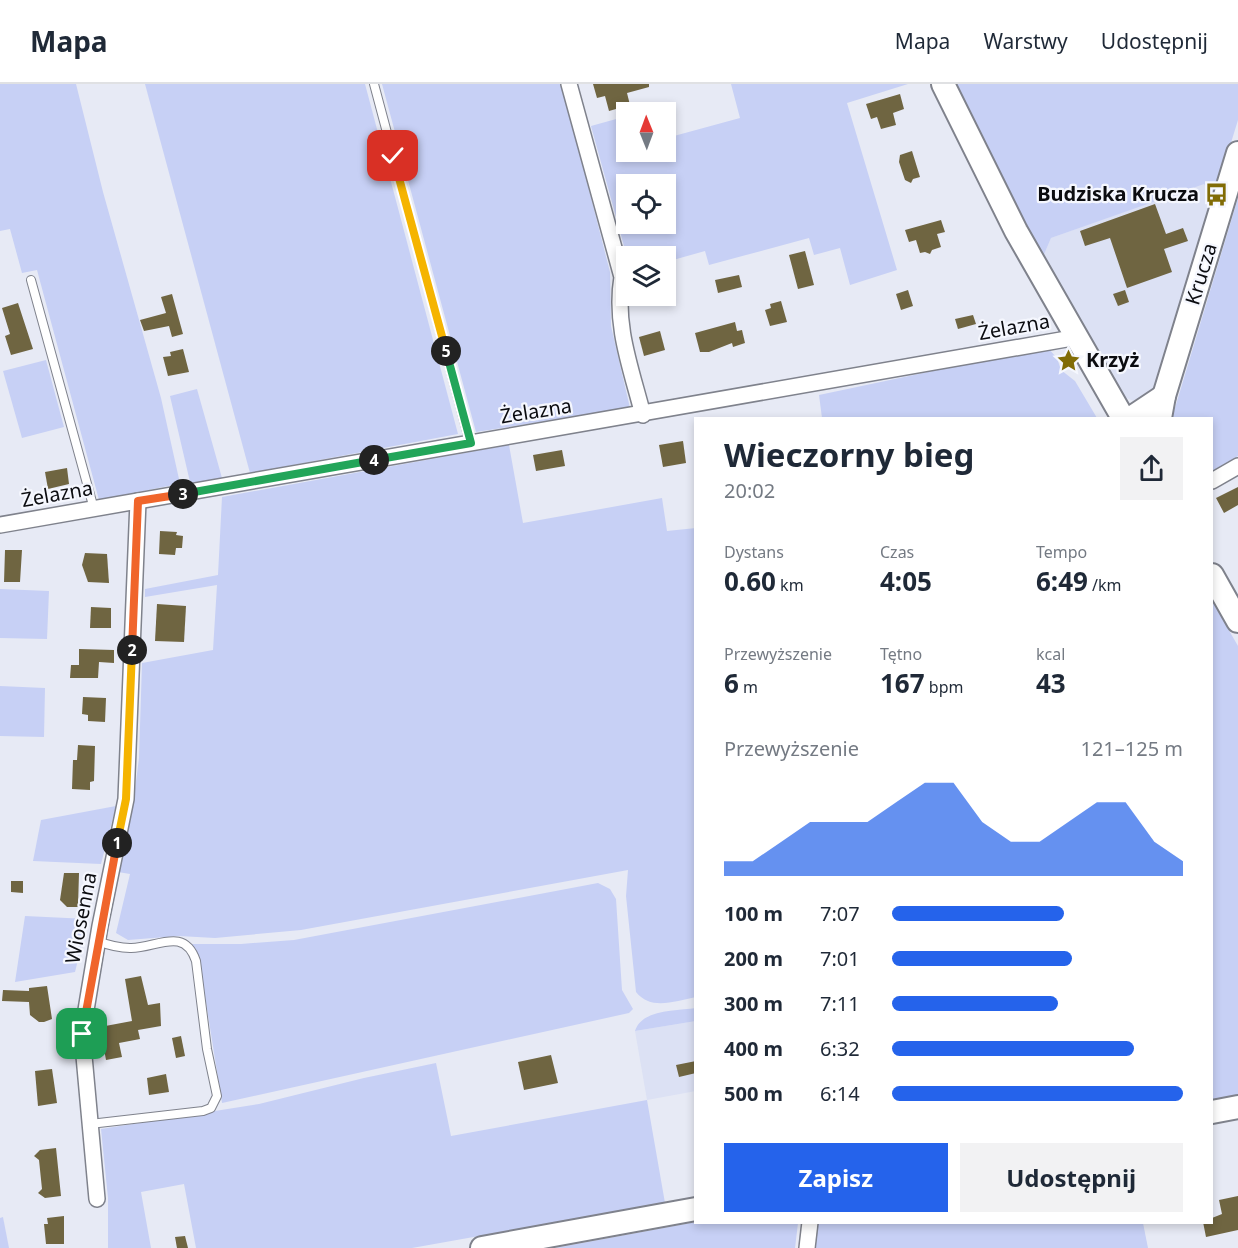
<!DOCTYPE html>
<html lang="pl">
<meta charset="utf-8">
<style>
body{margin:0;font-family:"Noto Sans",sans-serif;background:#f2f2f3;color:#1f2937;height:100vh;display:flex;flex-direction:column;font-size:22px;white-space:nowrap}
*{box-sizing:border-box;margin:0}
p{font-size:20px;color:#747a83}
.icon{flex:none;width:33px;height:33px;fill:none;stroke:currentColor;stroke-width:2;stroke-linecap:round;stroke-linejoin:round}
.map{position:relative;flex:1;overflow:hidden}
.drawer{position:absolute;left:694px;top:333px;width:519px;height:807px;display:flex;flex-direction:column;background:#fff;border-radius:0px;box-shadow:0 3px 9px #0003}
.drawer>*{flex:none}
.needle{width:39px;rotate:359deg}
.buttons{position:absolute;left:616px;top:18px;display:grid;gap:12px}
.buttons a{display:grid;place-items:center;width:60px;height:60px;border-radius:0px;background:#fff;box-shadow:0 3px 9px #0003;font-size:30px}
.pin{position:absolute;display:grid;place-items:center;width:51px;height:51px;color:#fff;margin:-26px;border-radius:12px;box-shadow:0 3px 9px #0006}
.km{position:absolute;width:30px;height:30px;margin:-15px;border-radius:50%;background:#222;color:#fff;font-size:16px;line-height:30px;text-align:center}
.round{display:grid;place-items:center;flex:none;width:63px;height:63px;border-radius:0px;background:#f2f2f3}
.overview{display:flex;align-items:center;justify-content:space-between;height:102px;padding:0 30px}
h1{font-size:33px;font-weight:700;line-height:45px}
.metrics{display:grid;grid-template-columns:repeat(3,1fr);gap:9px;height:102px;padding:6px 30px}
.metrics div{display:grid;align-content:center}
.metrics b{font-size:26px;font-weight:700}
.metrics small{font-size:16px;font-weight:400}
.metrics p{font-size:16px}
.chart{height:168px;padding:12px 30px}
.chart p{display:flex;justify-content:space-between}
.chart svg{width:100%;height:108px;margin-top:6px;fill:#2563eb;opacity:.7}
.button{display:flex;gap:12px;margin-top:auto;padding:12px 30px}
.button a{flex:1;height:69px;border-radius:0px;background:#2563eb;color:#fff;font-size:24px;font-weight:700;line-height:69px;text-align:center}
.button a+a{background:#f2f2f3;color:#1f2937}
ul{padding:0 30px;list-style:none;font-size:20px}
li{display:grid;grid-template-columns:96px 72px 1fr;align-items:center;height:45px}
li i{height:15px;border-radius:8px;background:#2563eb}
header{display:flex;align-items:center;gap:36px;box-sizing:border-box;height:84px;padding:0 30px;background:#fff;border-bottom:2px solid #e0e1e3}
header strong{font-size:28px}
nav{display:flex;gap:33px;margin-inline-start:auto;font-size:21px}
.map>svg:first-child{display:block}
.built{fill:#dce1f4}
.green{fill:#c7d0f5;fill-rule:evenodd}
.building{fill:#6f6541}
.lines{fill:none;stroke-linecap:round;stroke-linejoin:round}
.lane-casing{stroke:#7f828c;stroke-width:10}
.street-casing{stroke:#7f828c;stroke-width:18}
.secondary-casing{stroke:#7f828c;stroke-width:26}
.lane{stroke:#fff;stroke-width:8}
.street{stroke:#fff;stroke-width:15}
.secondary{stroke:#fff;stroke-width:22}
.split-1-casing{stroke:#fff;stroke-width:12}
.split-2-casing{stroke:#fff;stroke-width:12}
.split-3-casing{stroke:#fff;stroke-width:12}
.split-4-casing{stroke:#fff;stroke-width:12}
.split-5-casing{stroke:#fff;stroke-width:12}
.split-6-casing{stroke:#fff;stroke-width:12}
.split-1{stroke:#f0652b;stroke-width:8}
.split-2{stroke:#f5b400;stroke-width:8}
.split-3{stroke:#f0652b;stroke-width:8}
.split-4{stroke:#22a559;stroke-width:8}
.split-5{stroke:#22a559;stroke-width:8}
.split-6{stroke:#f5b400;stroke-width:8}
.labels{text-anchor:middle;stroke-width:4.5;stroke-linejoin:round;paint-order:stroke}
.poi-label{font-size:20px;font-weight:bold;fill:#0b0c10;stroke:#f5f7fe;text-anchor:end}
.street-label{font-size:20px;fill:#0b0c10;stroke:#f5f7fe}
</style>
<header>
<strong>Mapa</strong>
<nav><a>Mapa</a><a>Warstwy</a><a>Udostępnij</a></nav>
</header>
<div class="map">
<svg width="1238" height="1164" viewBox="0 0 1238 1164">
<rect width="100%" height="100%" fill="#e7eaf5"/>
<g class="built">
<polygon points="1204,99 1214,114 1157,304 1149,312 1134,317 1124,313 1043,173 1051,154"/>
<polygon points="696,937 696,1007 647,1016 635,947"/>
</g>
<g class="green">
<polygon points="0,0 76,0 103,108 161,314 179,395 178,400 99,416 37,186 22,189 10,145 0,147"/>
<polygon points="145,0 365,0 458,350 250,389"/>
<polygon points="382,0 562,0 610,188 611,242 630,324 476,348"/>
<path d="M731 0H908L847 19 897 186 850 201 840 164 814 171 809 154 709 181 705 167 666 178V172L627 173 591 42 627 32V68H666V28H640L665 22 674 52 740 34ZM666 100V140H627V100Z"/>
<polygon points="955,0 1238,0 1238,36 1214,114 1204,100 1051,154 1043,173 998,92 987,60"/>
<polygon points="1238,114 1238,372 1212,387 1212,334 1172,334"/>
<polygon points="1047,263 1057,274 1061,286 1075,297 1097,334 822,334 819,311"/>
<polygon points="46,276 64,343 22,354 3,287"/>
<polygon points="197,305 222,394 194,399 190,398 170,312"/>
<path d="M509 361 523 439 662 414 667 447 696 444V913C675 917 651 927 636 908L626 812 628 786 301 846 215 854 179 852 128 856 116 849 130 790 118 788 132 728 139 674 142 579 213 566 217 501 145 513V505L218 491 222 413Z"/>
<polygon points="0,505 49,507 47,555 0,554"/>
<polygon points="1212,517 1238,562 1238,1012 1212,1017"/>
<polygon points="0,602 45,604 44,653 0,652"/>
<polygon points="116,722 101,780 33,777 41,736"/>
<polygon points="598,799 610,805 616,815 622,906 633,925 629,929 222,1019 201,887 192,860 241,860 294,856"/>
<polygon points="25,832 88,835 75,888 15,898"/>
<path d="M696 924V937L635 947C642 925 676 927 696 924Z"/>
<polygon points="436,979 451,1052 647,1016 665,1119 412,1164 196,1164 184,1100 141,1108 151,1164 108,1164 108,1114 101,1045 259,1020 364,994"/>
<polygon points="3,1133 9,1164 0,1164 0,1134"/>
<polygon points="696,1138 798,1139 795,1164 555,1164"/>
<polygon points="818,1138 1143,1139 1148,1164 815,1164"/>
</g>
<g class="building">
<polygon points="593,0 649,0 649,3 627,9 630,21 609,27 605,12 597,14"/>
<polygon points="900,10 904,25 893,29 896,41 881,45 877,33 871,35 866,20"/>
<polygon points="912,67 920,93 913,95 911,99 905,96 899,78 900,71"/>
<polygon points="1155,120 1166,150 1183,144 1188,157 1164,165 1172,188 1127,204 1110,154 1085,162 1080,147"/>
<polygon points="941,136 945,148 937,150 941,163 932,166 930,170 925,168 920,169 916,156 909,158 905,146"/>
<polygon points="805,167 814,201 798,205 789,171"/>
<polygon points="739,191 742,203 718,209 715,196"/>
<polygon points="908,206 913,222 901,226 896,210"/>
<polygon points="1125,206 1129,218 1118,222 1113,210"/>
<polygon points="172,210 183,250 172,253 169,242 144,247 140,236 166,229 161,213"/>
<polygon points="781,217 787,238 770,242 765,226 771,224 770,220"/>
<polygon points="18,219 33,265 11,271 5,252 10,250 2,224"/>
<polygon points="973,231 976,240 958,245 955,235"/>
<polygon points="735,238 737,247 742,246 745,259 733,263 732,259 709,268 700,268 695,249"/>
<polygon points="660,247 665,266 644,272 639,253"/>
<polygon points="183,265 189,288 168,292 163,273 171,272 170,268"/>
<polygon points="683,357 686,379 663,383 659,361"/>
<polygon points="562,366 565,382 536,387 533,371"/>
<polygon points="67,384 69,400 48,405 45,388"/>
<polygon points="1238,403 1238,421 1224,429 1216,414"/>
<polygon points="160,447 177,448 176,451 183,452 182,464 176,464 175,471 159,470"/>
<polygon points="5,466 22,466 20,498 4,498"/>
<polygon points="85,469 107,470 109,499 88,498 82,481"/>
<polygon points="157,520 186,522 184,558 155,557"/>
<polygon points="91,523 111,524 111,544 90,544"/>
<polygon points="79,565 114,566 114,579 99,578 98,594 70,594 71,581 79,581"/>
<polygon points="83,613 106,614 105,638 88,637 88,631 82,630"/>
<polygon points="78,661 95,662 94,697 90,698 90,706 72,705 73,676 77,676"/>
<polygon points="64,789 79,789 78,823 67,823 60,816"/>
<polygon points="11,797 23,797 23,809 11,808"/>
<polygon points="141,892 148,921 160,919 161,942 138,946 140,955 119,959 122,973 106,976 100,943 132,937 125,895"/>
<polygon points="47,902 52,935 44,938 39,938 30,931 29,918 2,917 3,906 29,907 29,904"/>
<polygon points="181,952 185,972 176,974 172,954"/>
<polygon points="551,971 558,999 524,1006 518,978"/>
<polygon points="696,977 696,989 679,993 676,981"/>
<polygon points="52,985 57,1019 38,1022 35,987"/>
<polygon points="166,990 169,1008 149,1011 147,994"/>
<polygon points="56,1064 61,1112 45,1114 38,1109 42,1105 39,1076 34,1072 40,1066"/>
<polygon points="1238,1112 1238,1146 1206,1153 1203,1138 1212,1138 1212,1134 1222,1130 1219,1116"/>
<polygon points="64,1132 64,1160 46,1160 44,1140 48,1140 47,1134"/>
<polygon points="185,1152 188,1164 177,1164 175,1153"/>
</g>
<g class="lines">
<defs>
<g id="lane">
<polyline points="374,0 470,359"/>
<polyline points="31,196 94,425"/>
<path d="M90 1040 203 1027 211 1024 217 1012 207 965 196 877C184 841 155 865 130 864 119 864 108 861 97 857"/>
</g>
<g id="street">
<path d="M569 0 622 193C614 241 631 284 643 331"/>
<polyline points="1212,397 1238,382"/>
<polyline points="0,441 1078,253"/>
<polyline points="97,1115 82,950 100,842 126,715 138,417"/>
<polyline points="807,1164 810,1138"/>
</g>
<g id="secondary">
<polyline points="943,0 1016,147 1123,334"/>
<polyline points="1131,334 1164,312"/>
<polyline points="1160,334 1164,312 1238,69"/>
<polyline points="1212,491 1238,537"/>
<polyline points="1212,1028 1238,1023"/>
<polyline points="482,1164 696,1125"/>
</g>
</defs>
<use href="#lane" class="lane-casing"/>
<use href="#street" class="street-casing"/>
<use href="#secondary" class="secondary-casing"/>
<use href="#lane" class="lane"/>
<use href="#street" class="street"/>
<use href="#secondary" class="secondary"/>
</g>
<g class="lines">
<defs>
<polyline id="split-1" points="82,950 117,759"/>
<polyline id="split-2" points="117,759 126,715 132,566"/>
<polyline id="split-3" points="132,566 138,417 183,410"/>
<polyline id="split-4" points="183,410 374,376"/>
<polyline id="split-5" points="374,376 471,359 446,267"/>
<polyline id="split-6" points="393,72 446,267"/>
</defs>
<use href="#split-1" class="split-1-casing"/>
<use href="#split-2" class="split-2-casing"/>
<use href="#split-3" class="split-3-casing"/>
<use href="#split-4" class="split-4-casing"/>
<use href="#split-5" class="split-5-casing"/>
<use href="#split-6" class="split-6-casing"/>
<use href="#split-1" class="split-1"/>
<use href="#split-2" class="split-2"/>
<use href="#split-3" class="split-3"/>
<use href="#split-4" class="split-4"/>
<use href="#split-5" class="split-5"/>
<use href="#split-6" class="split-6"/>
</g>
<defs>
<symbol id="bus-bare" viewBox="-9 -9 18 18"><path d="M-5-6H5V4H4V6H2V4H-2V6H-4V4H-5ZM-3.5-4V0h7V-4ZM-3.5 1.2v1.5H-2V1.2ZM2 1.2v1.5H3.5V1.2Z" fill="#816c06" stroke="#f5f7fe" stroke-width="2.5" paint-order="stroke"/></symbol>
<symbol id="sight-bare" viewBox="-9 -9 18 18"><path d="M0-6L1.8-2.2L6-1.7L2.9 1.2L3.7 5.4L0 3.3L-3.7 5.4L-2.9 1.2L-6-1.7L-1.8-2.2Z" fill="#816c06" stroke="#f5f7fe" stroke-width="2.5" paint-order="stroke"/></symbol>
</defs>
<g fill-rule="evenodd">
<use href="#bus-bare" x="1200" y="94" width="33" height="33"/>
<use href="#sight-bare" x="1052" y="260" width="33" height="33"/>
</g>
<g class="labels">
<g class="poi-label">
<text x="1199" y="117">Budziska Krucza</text>
<text x="1086" y="283" text-anchor="start">Krzyż</text>
</g>
<g class="street-label">
<text transform="translate(1201 190) rotate(-73)" y="7">Krucza</text>
<text transform="translate(1014 243) rotate(-10)" y="7">Żelazna</text>
<text transform="translate(536 327) rotate(-9)" y="7">Żelazna</text>
<text transform="translate(57 410) rotate(-10)" y="7">Żelazna</text>
<text transform="translate(81 834) rotate(-79)" y="7">Wiosenna</text>
</g>
</g>
</svg>
<div class="buttons">
<a><svg class="needle" viewBox="-14 -14 28 28"><path d="M0-13l5 13h-10z" fill="#e53935"/><path d="M0 13l5-13h-10z" fill="#747a83"/></svg></a>
<a><svg class="icon" aria-label="locate" viewBox="0 0 24 24"><circle cx="12" cy="12" r="6"/><path d="M12 2v4M12 18v4M2 12h4M18 12h4"/></svg></a>
<a><svg class="icon" aria-label="layers" viewBox="0 0 24 24"><path d="M12 4l9 5-9 5-9-5zM3 14l9 5 9-5"/></svg></a>
</div>
<div class="pin" style="left:82px;top:950px;background:#1e9e55"><svg class="icon" aria-label="arrive" viewBox="0 0 24 24"><path d="M6 21V4h12l-3 4 3 4H6"/></svg></div>
<div class="pin" style="left:393px;top:72px;background:#d93025"><svg class="icon" aria-label="check" viewBox="0 0 24 24"><path d="M5 12l5 5 9-10"/></svg></div>
<b class="km" style="left:117px;top:759px">1</b>
<b class="km" style="left:132px;top:566px">2</b>
<b class="km" style="left:183px;top:410px">3</b>
<b class="km" style="left:374px;top:376px">4</b>
<b class="km" style="left:446px;top:267px">5</b>
<section class="drawer">
<div class="overview"><div><h1>Wieczorny bieg</h1><p>20:02</p></div><a class="round"><svg class="icon" aria-label="share" viewBox="0 0 24 24"><path d="M12 15V3M7 8l5-5 5 5M5 13v7h14v-7"/></svg></a></div>
<div class="metrics">
<div><p>Dystans</p><b>0.60<small> km</small></b></div>
<div><p>Czas</p><b>4:05</b></div>
<div><p>Tempo</p><b>6:49<small> /km</small></b></div>
</div>
<div class="metrics">
<div><p>Przewyższenie</p><b>6<small> m</small></b></div>
<div><p>Tętno</p><b>167<small> bpm</small></b></div>
<div><p>kcal</p><b>43</b></div>
</div>
<div class="chart"><p><span>Przewyższenie</span>121–125 m</p>
<svg viewBox="0 0 160 44" preserveAspectRatio="none"><path d="M0 44V38L10 38L20 30L30 22L40 22L50 22L60 14L70 6L80 6L90 22L100 30L110 30L120 22L130 14L140 14L150 30L160 38V44z"/></svg>
</div>
<ul>
<li><b>100 m</b>7:07<i style="width:59%"></i></li>
<li><b>200 m</b>7:01<i style="width:62%"></i></li>
<li><b>300 m</b>7:11<i style="width:57%"></i></li>
<li><b>400 m</b>6:32<i style="width:83%"></i></li>
<li><b>500 m</b>6:14<i style="width:100%"></i></li>
</ul>
<div class="button"><a>Zapisz</a><a>Udostępnij</a></div>
</section>
</div>
